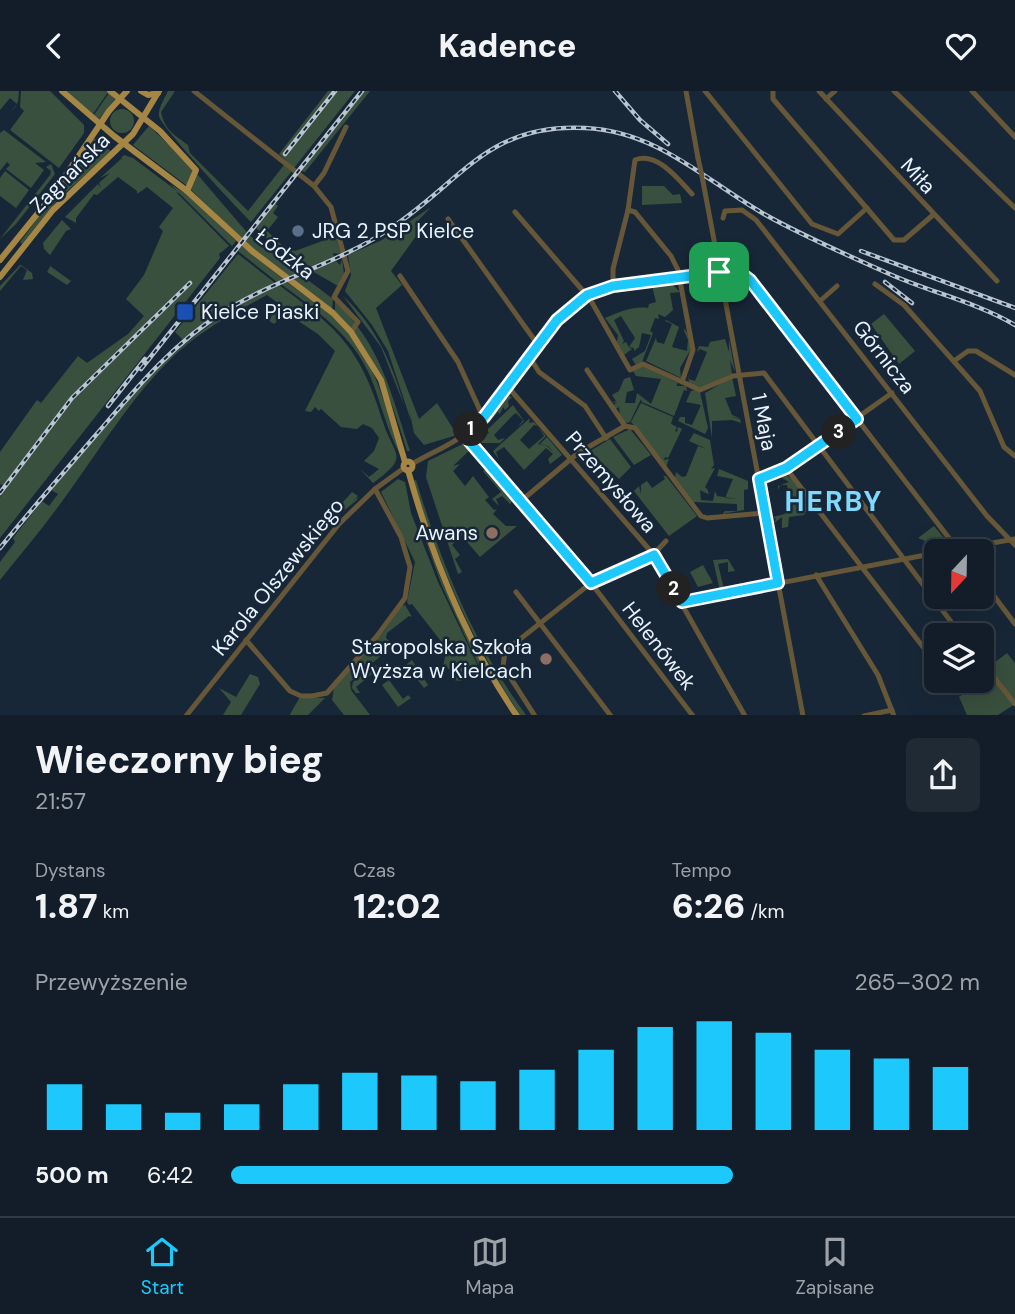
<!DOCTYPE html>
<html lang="pl">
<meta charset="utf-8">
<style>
body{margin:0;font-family:"DM Sans",sans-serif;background:#1f2a35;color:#f1f3f6;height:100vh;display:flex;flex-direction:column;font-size:26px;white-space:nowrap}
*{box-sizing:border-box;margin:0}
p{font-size:23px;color:#9ca2a8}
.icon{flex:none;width:38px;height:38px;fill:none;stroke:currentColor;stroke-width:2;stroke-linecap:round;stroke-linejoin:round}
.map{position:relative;height:624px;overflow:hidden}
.details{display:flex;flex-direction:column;background:#121d29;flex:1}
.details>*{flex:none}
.needle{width:46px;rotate:202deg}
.fabs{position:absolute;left:924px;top:448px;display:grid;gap:14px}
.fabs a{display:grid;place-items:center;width:70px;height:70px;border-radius:10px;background:#121d29;box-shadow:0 7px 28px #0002,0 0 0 2px #313b46;font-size:35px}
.pin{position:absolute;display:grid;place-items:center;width:60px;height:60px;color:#fff;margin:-30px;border-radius:14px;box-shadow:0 4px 10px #0006}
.km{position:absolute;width:35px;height:35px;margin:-18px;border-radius:50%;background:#222;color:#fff;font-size:19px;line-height:35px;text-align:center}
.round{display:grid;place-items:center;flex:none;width:74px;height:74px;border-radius:10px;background:#1f2a35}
.head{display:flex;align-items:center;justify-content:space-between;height:119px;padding:0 35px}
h1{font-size:38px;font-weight:800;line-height:52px}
.metrics{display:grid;grid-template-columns:repeat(3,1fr);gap:10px;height:119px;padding:7px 35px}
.metrics div{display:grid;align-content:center}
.metrics b{font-size:35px;font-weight:800}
.metrics small{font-size:19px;font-weight:400}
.metrics p{font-size:19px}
.chart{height:196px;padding:14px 35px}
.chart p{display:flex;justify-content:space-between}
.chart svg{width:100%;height:126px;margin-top:7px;stroke:#1dc9fc;stroke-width:6}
ul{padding:0 35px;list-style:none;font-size:23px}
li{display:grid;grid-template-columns:112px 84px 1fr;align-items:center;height:52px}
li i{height:18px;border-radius:9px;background:#1dc9fc}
header{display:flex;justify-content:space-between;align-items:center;height:91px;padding:0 35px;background:#121d29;font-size:32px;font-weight:800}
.tabs{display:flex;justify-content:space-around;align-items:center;height:98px;border-top:2px solid #313b46;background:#121d29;font-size:19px;color:#9ca2a8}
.tabs a{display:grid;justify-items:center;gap:4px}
.tabs .active{color:#1dc9fc}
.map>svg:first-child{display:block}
.green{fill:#39503e;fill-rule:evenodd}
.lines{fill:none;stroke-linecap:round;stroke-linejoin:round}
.minor{stroke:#665738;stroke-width:5}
.major{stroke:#a58645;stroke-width:6}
.rail-casing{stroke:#bac5d2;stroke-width:4.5}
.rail{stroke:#182737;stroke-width:2;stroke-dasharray:5;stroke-linecap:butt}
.minor-bridge{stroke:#665738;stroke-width:5}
.route-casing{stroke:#fff;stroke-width:14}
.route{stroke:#1dc9fc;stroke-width:9}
.service-dot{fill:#5c6f8a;stroke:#182737;stroke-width:2.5}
.transit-dot{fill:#1a4fb4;stroke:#182737;stroke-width:2.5}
.education-dot{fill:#8d6e63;stroke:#182737;stroke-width:2.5}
.labels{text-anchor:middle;stroke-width:5;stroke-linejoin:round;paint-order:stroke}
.street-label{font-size:21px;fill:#e9f3fe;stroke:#182737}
.poi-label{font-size:21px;fill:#e9f3fe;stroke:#182737;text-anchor:start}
.district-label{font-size:28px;font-weight:bold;letter-spacing:2px;fill:#7ed9fd;stroke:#182737}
</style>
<header><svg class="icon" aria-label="back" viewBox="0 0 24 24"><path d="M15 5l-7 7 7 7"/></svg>Kadence<svg class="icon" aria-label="heart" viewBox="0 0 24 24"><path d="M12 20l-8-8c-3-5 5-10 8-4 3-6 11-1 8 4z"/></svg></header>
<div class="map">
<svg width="1015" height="625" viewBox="0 0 1015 625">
<rect width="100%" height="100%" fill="#182737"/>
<g class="green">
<path d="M0 0H19C18 12 18 14 11 20L17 13 10 7 0 19Z"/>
<polygon points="21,0 50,0 84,34 84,42 59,77 10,39 24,20 20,16"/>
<polygon points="65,0 106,0 108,1 93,23"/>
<path d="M168 0H175L161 21C165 40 175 44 188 54L190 62 248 120 284 74 292 80 251 131C238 118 160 35 159 25 158 17 165 7 168 0Z"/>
<polygon points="328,0 355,0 294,77 279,63"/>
<polygon points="364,0 370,0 305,81 301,80"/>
<polygon points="109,2 115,8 99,28 94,24"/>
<circle cx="122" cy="30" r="12"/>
<polygon points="149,35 186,70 250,145 333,208 332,219 255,160 186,94 133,54"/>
<polygon points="4,39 46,71 35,72 44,79 31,97 6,78 10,74 7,71 0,80 0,42"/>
<polygon points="94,47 112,61 58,108 22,153 20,151 71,83"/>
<polygon points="124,64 133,67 181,103 176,101 229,155 219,163 220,167 0,447 0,406 7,397 0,393 0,361 37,309 41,312 78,265 87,272 128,243 144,225 126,208 144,184 163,140 159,136 173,117 147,96 137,103 137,100 118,86 97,104 94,103 76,127 76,132 65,126 98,93 101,97 99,92 110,82 100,87 121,68 123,69 121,67"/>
<polygon points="51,73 55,83 16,133 0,148 50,84 51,80 46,76"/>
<polygon points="5,80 29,99 16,117 0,105 0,87"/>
<polygon points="170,93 188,104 236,150 232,155"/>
<polygon points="664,95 673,104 680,103 682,112 642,114 642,95"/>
<polygon points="275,112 278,115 273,122 278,126 267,140 283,155 295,160 336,145 341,163 333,162 334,166 308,178 273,154 256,137"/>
<polygon points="431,116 415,133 419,141 391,180 402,194 376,217 419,328 437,312 457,344 424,354 414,342 409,317 411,330 388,260 372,234 345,200 351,184 348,164 382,149"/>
<polygon points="62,129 71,138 66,140 50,164 44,158 43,152"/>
<polygon points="242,155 283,188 277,191 238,160"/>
<polygon points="238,163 275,192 216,224 183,249 175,241"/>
<polygon points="342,168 344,183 338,195 312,180 336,170 340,174"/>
<polygon points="52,172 50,175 71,190 67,194 47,181"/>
<polygon points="20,174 21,174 32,182 33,188 23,189 27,179 21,175 0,200 0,195"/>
<path d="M287 191C304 204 323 216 339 231 375 267 386 315 400 363 387 340 381 312 371 287 353 244 317 220 281 193Z"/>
<path d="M672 193 680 201 670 202 673 219 665 226 658 223 659 228 655 227 650 240 653 242 642 271 636 274 632 268 645 260 651 244 642 242 639 256 634 260V257L628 256 632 258 624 264 617 251 618 244 605 227C621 221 631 215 648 217L649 213 656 211 652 195ZM621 225 635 247 629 256 626 251 622 253 624 250 614 229Z"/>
<path d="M279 194C340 239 360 257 383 331 394 366 411 364 373 392L359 377 369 386 379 378 364 370 374 360 379 347 372 337 363 333 357 338 341 336 321 318 319 320 315 316 311 321 305 320 335 260 318 243 286 222 274 233 269 230 278 212 267 204C237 220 203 238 177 262 131 305 100 359 63 409 43 437 21 463 0 489V471L15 451 13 447 42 410 49 415 58 403 51 399C117 318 181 237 279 194Z"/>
<path d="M343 205C376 235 392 272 404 314L381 256Z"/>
<path d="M335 210C381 254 391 302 410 360H407C391 307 375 261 335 220Z"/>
<polygon points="884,223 915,260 899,273 871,233"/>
<polygon points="666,229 679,236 672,256 687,260 688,249 683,237 687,241 691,258 680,277 681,287 646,270 656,247 657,251 664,253 672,233 665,230 662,233"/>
<polygon points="725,248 729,261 729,248 735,281 730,269 732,283 702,297 689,293 688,284 688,288 695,290 707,261 700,258 697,261 699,255 708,256 710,251"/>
<polygon points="643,275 678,292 676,295 686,295 687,300 684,299 674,325 642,311 641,308 630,331 626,332 620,325 619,316 615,318 615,315 613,315 617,311 611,313 616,310 612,304 619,300 624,288 630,286 634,299 627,301 625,312 635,312 637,302 651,313 661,288 636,285 633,280"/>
<polygon points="732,286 736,305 725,307 732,324 740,327 731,326 740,328 741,332 732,329 712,330 712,347 705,302"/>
<polygon points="695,299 700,301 708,337 705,343 678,330 680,326 685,326 685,332 692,334 701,314 686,311 691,300"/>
<polygon points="505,304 512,306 508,310 509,315 505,319 503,316 500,323 498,321 475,347 473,345"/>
<polygon points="641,312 673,326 671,333 677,336 675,340 677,341 678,336 682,338 668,367 665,366 664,369 669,368 666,376 631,331"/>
<polygon points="513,314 524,330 518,336 523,329 516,322 513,324 494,344 498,349 505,347 500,352 482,352 477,348 489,342 487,339"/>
<polygon points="530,327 529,332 534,331 538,335 534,334 520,349 529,358 544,345 539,337 546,345 538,353 547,355 555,363 548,355 540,353 547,346 562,364 550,373 548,368 553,363 546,357 524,379 504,356 496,361 499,369 493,360"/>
<polygon points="630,338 651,364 634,374 613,346"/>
<polygon points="694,342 710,349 714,374 711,378 715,377 705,396 708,399 708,402 711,401 708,403 700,399 701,409 713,410 715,400 717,405 737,408 725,407 733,388 717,385 719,378 748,390 748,398 744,399 744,419 722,423 725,420 737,420 737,413 693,411 675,387 676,381 682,386 686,385 698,355 707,358 689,350"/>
<polygon points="610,348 631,376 619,388 590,360"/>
<polygon points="465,352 471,358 453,375 460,373 453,380 465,395 473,385 489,406 485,409 494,419 497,418 493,423 506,435 517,435 480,466 453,435 448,439 456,450 452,454 460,464 455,468 462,481 458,483 426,386 428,370"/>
<polygon points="486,377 514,408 510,413 502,405 496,408 499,415 492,408 501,401 483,380"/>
<polygon points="785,383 793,389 816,420 807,419 804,424 789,426 788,436 782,437 782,426 774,432 776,428 773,426 785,423 784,413 791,412 787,394 780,394 778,399 778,395 789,391 779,385"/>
<polygon points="663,385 666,385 697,425 669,445 634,400 639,395 641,403 641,394 647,390 652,397 665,388"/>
<polygon points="398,388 405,391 411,422 438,491 477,573 478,581 461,590 453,589 454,585 445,573 443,575 447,558 412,513 409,514 407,511 415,471 381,401"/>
<path d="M416 389C441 472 474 554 526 624H520C471 548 440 476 413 390Z"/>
<polygon points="352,401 358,405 352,411 358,406 357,409 336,426 319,447 316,441"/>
<polygon points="417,426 444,496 480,570 480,577 442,495"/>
<polygon points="934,435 949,453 948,455 932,458 930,452 918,447"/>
<polygon points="728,468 738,485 735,480 728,481 728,471 718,473 724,498 740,496 720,500 713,469"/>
<polygon points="703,474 713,492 698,496 690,481"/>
<polygon points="405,514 412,526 409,525 387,542 386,547 394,555 385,562 381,547 383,563 350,591 351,599 370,624 344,624 332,609 334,597 385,539 401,515"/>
<polygon points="1007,562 1015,572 1015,613 998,624 967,624 959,606 989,584 985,579"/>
<polygon points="412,569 428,594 424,597 406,574"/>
<polygon points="376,574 377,579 356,596 360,602 356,602 352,597 353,591"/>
<polygon points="250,583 258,586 260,593 241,624 223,624 231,611 219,597 236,606"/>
<polygon points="389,589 403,608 408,604 411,607 398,616 382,594"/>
<polygon points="300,606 325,607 308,624 289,625"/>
</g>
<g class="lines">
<g class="minor">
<polyline points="194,0 314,95 331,116 348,180 334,206 358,231 351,241"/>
<polyline points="686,0 698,67"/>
<polyline points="705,0 812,133 838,143 867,117"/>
<polyline points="773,0 773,8 894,149 904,149 933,124"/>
<polyline points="819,0 997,190"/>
<polyline points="894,0 1015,117"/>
<polyline points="972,0 1015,46"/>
<polyline points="826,8 835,0"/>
<polyline points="702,85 803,625"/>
<polyline points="314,95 324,82 346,36"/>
<polyline points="628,119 635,121 671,165 678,179 693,259 682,291"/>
<polyline points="515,121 590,208 630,279 643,273 700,299 733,285 764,282 961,544"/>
<polyline points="723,127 725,120 742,119 756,129 987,425 1015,454"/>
<polyline points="448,128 538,254"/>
<polyline points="400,185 458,271 483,326"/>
<polyline points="875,193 904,214 980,300 1004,356 1015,365"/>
<path d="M613 195V178L628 119 635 69C657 60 679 89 692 103"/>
<polyline points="820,210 837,195"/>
<polyline points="529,265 539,281 585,315 606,347"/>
<polyline points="954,270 968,260 976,260 1015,284"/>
<polyline points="587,279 625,335 635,337 701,425 707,427 765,422"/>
<polyline points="507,295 654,464 745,625"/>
<polyline points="464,344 591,492 693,625"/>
<path d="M412 373C434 360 457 352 475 334 516 295 538 228 590 203 622 188 700 183 737 179L750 189 959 460"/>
<polyline points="786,377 936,573"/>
<polyline points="759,388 786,377 892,302"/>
<polyline points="521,410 578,362 625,335"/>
<polyline points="948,460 1015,448"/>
<polyline points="816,484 878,584 894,625"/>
<polyline points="982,489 1015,533"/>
<polyline points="516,501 611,625"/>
<polyline points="682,511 936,462"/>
<polyline points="246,549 290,600 301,605 312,605 327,602 377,545 405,507 410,476 401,446 375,398"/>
<polyline points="982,571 1015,613"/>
<polyline points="186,625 339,433 375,398 404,377"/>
<polyline points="535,625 503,575 505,560 591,492 650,467 666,450"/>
<polyline points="864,625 892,619"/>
</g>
<g class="major">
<polyline points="62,0 114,45 187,100 252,160 333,222 351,241 381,289 405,371"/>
<polyline points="110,0 160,40 196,79 187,100"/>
<polyline points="141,0 148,4 158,2"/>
<polyline points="0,169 51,106 109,20 127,0"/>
<polyline points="0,186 53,119 133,43 159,0"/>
<circle cx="408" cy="375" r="4.5"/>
<path d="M408 379C432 467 465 549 517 625"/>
</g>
<defs>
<g id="rail">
<polyline points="615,0 640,29 668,53"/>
<polyline points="285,63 335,0"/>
<polyline points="861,160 1015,217"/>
<polyline points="885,191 912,212"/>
<polyline points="141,278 362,0"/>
<polyline points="108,315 145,268"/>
<polyline points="0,402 72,307 190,192"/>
<path d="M0 457C31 419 63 382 95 345 134 300 171 254 222 222 275 188 338 173 391 137 462 90 488 32 585 37 657 40 705 89 764 123 803 145 845 163 885 181 928 201 974 210 1015 234"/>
</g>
</defs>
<use href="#rail" class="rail-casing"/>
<use href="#rail" class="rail"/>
<polyline class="minor-bridge" points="698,67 702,85"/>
</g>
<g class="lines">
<defs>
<polygon id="route" points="737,179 750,189 857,328 786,377 759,388 778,492 682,511 654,464 591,492 464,344 484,326 557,229 587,204 613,195"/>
</defs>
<use href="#route" class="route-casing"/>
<use href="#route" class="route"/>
</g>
<circle class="service-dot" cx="298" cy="140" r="7"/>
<rect class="transit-dot" x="176" y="212" width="18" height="18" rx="3.5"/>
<g class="education-dot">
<circle cx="492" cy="442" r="7"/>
<circle cx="546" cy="568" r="7"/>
</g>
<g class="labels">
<g class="street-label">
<text transform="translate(70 82) rotate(-45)" y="7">Zagnańska</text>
<text transform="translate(918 85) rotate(47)" y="7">Miła</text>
<text transform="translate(285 163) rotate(38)" y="7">Łódzka</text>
<text transform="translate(884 266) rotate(52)" y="7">Górnicza</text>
<text transform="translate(764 331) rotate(79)" y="7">1 Maja</text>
<text transform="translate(611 391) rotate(49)" y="7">Przemysłowa</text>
<text transform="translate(278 486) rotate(-51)" y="7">Karola Olszewskiego</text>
<text transform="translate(659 555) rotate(52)" y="7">Helenówek</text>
</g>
<g class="poi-label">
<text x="312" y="147">JRG 2 PSP Kielce</text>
<text x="201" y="228">Kielce Piaski</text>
<text x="478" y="449" text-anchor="end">Awans</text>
<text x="532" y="563" text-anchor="end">Staropolska Szkoła<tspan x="532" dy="24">Wyższa w Kielcach</tspan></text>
</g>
<g class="district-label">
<text x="834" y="420">HERBY</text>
</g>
</g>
</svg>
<div class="fabs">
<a><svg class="needle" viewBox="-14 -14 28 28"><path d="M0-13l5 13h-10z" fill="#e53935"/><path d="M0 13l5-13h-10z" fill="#9ca2a8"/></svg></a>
<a><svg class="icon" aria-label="layers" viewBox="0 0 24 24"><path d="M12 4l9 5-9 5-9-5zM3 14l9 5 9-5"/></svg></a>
</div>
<div class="pin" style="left:719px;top:181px;background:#1e9e55"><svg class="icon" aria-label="arrive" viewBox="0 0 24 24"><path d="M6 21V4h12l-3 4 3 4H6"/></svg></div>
<b class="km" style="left:471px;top:338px">1</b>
<b class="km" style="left:674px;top:498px">2</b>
<b class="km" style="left:839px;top:341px">3</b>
</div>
<section class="details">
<div class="head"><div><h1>Wieczorny bieg</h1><p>21:57</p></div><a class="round"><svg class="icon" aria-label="share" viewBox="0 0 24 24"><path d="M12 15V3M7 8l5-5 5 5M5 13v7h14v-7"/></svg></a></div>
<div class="metrics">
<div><p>Dystans</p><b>1.87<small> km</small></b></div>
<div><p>Czas</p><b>12:02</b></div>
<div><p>Tempo</p><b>6:26<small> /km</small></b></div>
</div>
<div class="chart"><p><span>Przewyższenie</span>265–302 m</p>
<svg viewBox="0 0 160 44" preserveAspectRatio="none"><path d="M5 44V28M15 44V35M25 44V38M35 44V35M45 44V28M55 44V24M65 44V25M75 44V27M85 44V23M95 44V16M105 44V8M115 44V6M125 44V10M135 44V16M145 44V19M155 44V22"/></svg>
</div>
<ul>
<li><b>500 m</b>6:42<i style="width:67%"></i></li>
</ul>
</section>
<nav class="tabs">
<a class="active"><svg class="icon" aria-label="home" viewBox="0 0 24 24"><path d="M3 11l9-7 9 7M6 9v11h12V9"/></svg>Start</a>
<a><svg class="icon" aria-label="map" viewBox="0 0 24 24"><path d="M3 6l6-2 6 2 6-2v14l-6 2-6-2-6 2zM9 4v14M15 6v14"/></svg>Mapa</a>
<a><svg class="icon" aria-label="saved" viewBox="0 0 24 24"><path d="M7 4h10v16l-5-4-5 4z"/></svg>Zapisane</a>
</nav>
